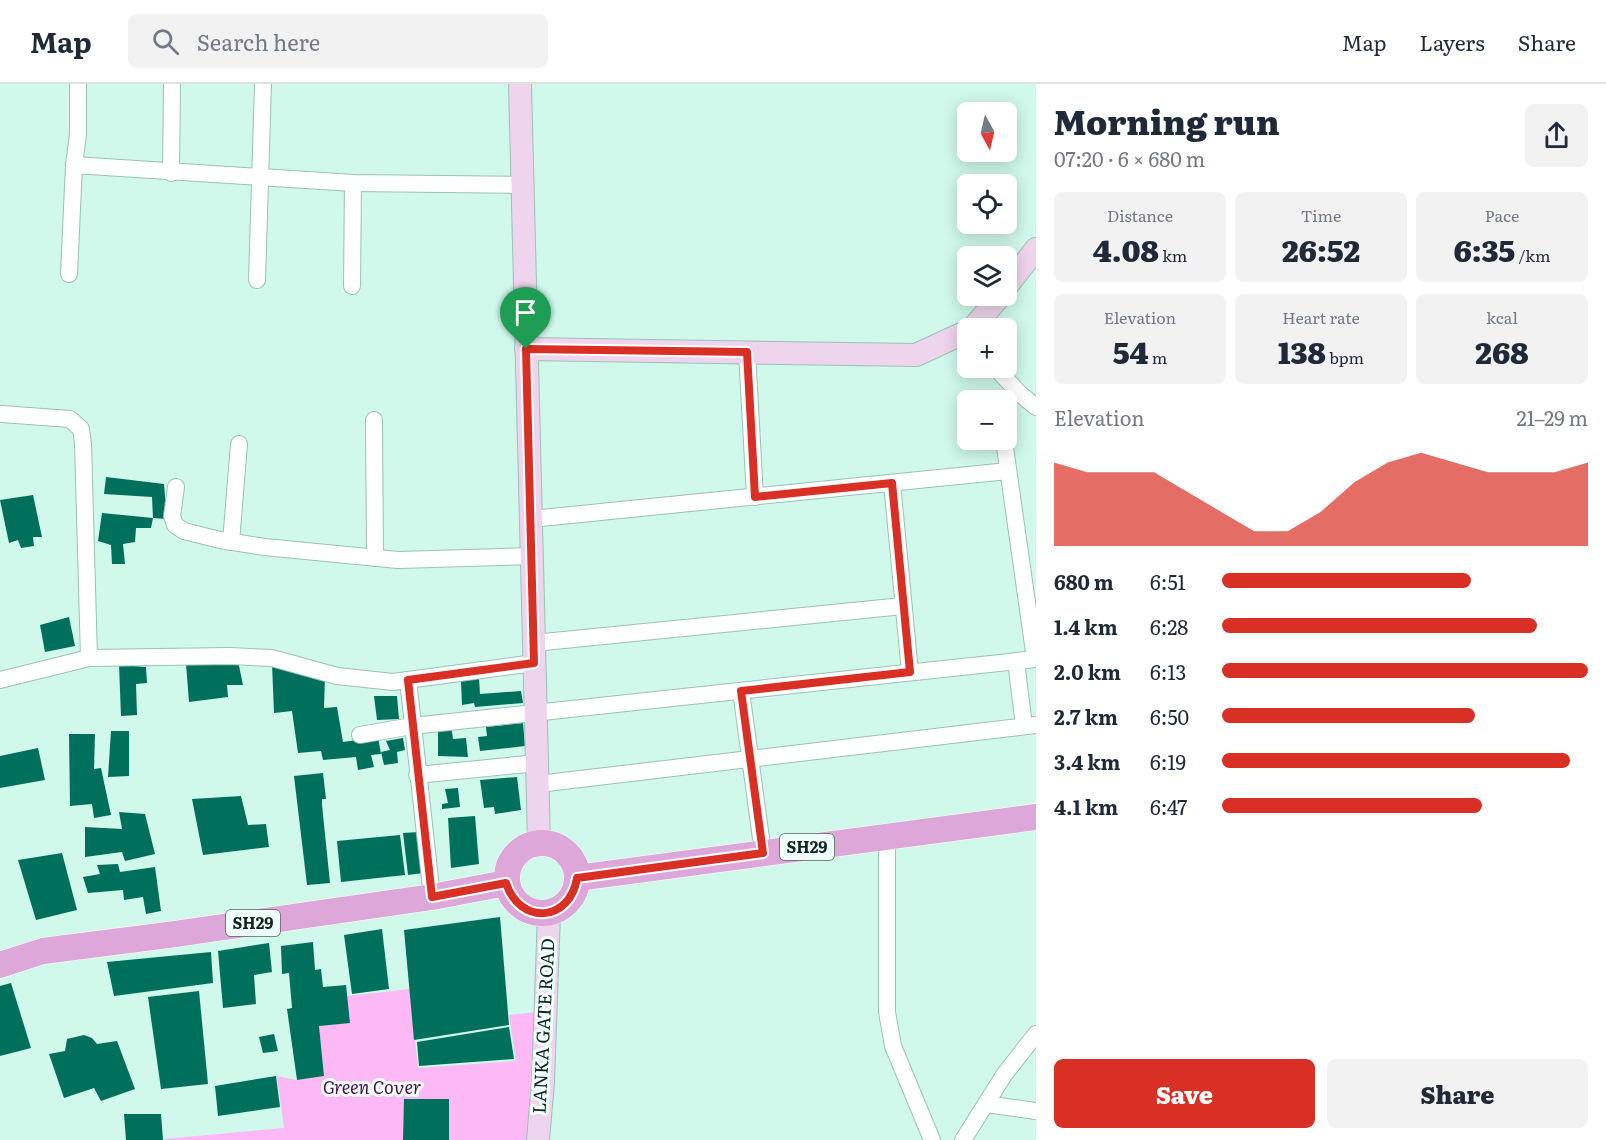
<!DOCTYPE html>
<meta charset="utf-8">
<style>
body{margin:0;font-family:Literata,serif;background:#f2f2f3;color:#1f2937;height:100vh;display:flex;flex-direction:column;font-size:22px;white-space:nowrap}
*{box-sizing:border-box;margin:0}
p{font-size:20px;color:#747a83}
.icon{flex:none;width:33px;height:33px;fill:none;stroke:currentColor;stroke-width:2;stroke-linecap:round;stroke-linejoin:round}
.map{position:relative;flex:1;overflow:hidden}
.panel{display:flex;flex-direction:column;background:#fff;width:570px}
.panel>*{flex:none}
.needle{width:39px;rotate:172deg}
.buttons{position:absolute;left:957px;top:18px;display:grid;gap:12px}
.buttons a{display:grid;place-items:center;width:60px;height:60px;border-radius:9px;background:#fff;box-shadow:0 3px 15px #0003;font-size:30px}
.pin{position:absolute;display:grid;place-items:center;width:51px;height:51px;color:#fff;margin:-62px -26px;border-radius:50% 50% 50% 0;rotate:-45deg;box-shadow:0 0 6px #0007}
.pin .icon{rotate:45deg}
.round{display:grid;place-items:center;flex:none;width:63px;height:63px;border-radius:9px;background:#f2f2f3}
.overview{display:flex;align-items:center;justify-content:space-between;height:102px;padding:0 18px}
h1{font-size:33px;font-weight:800;line-height:45px}
.metrics{display:grid;grid-template-columns:repeat(3,1fr);gap:9px;height:102px;padding:6px 18px}
.metrics div{display:grid;align-content:center;border-radius:9px;background:#f2f2f3;text-align:center}
.metrics b{font-size:30px;font-weight:800}
.metrics small{font-size:16px;font-weight:400}
.metrics p{font-size:16px}
.chart{height:168px;padding:12px 18px}
.chart p{display:flex;justify-content:space-between}
.chart svg{width:100%;height:108px;margin-top:6px;fill:#d93025;opacity:.7}
.button{display:flex;gap:12px;margin-top:auto;padding:12px 18px}
.button a{flex:1;height:69px;border-radius:9px;background:#d93025;color:#fff;font-size:24px;font-weight:800;line-height:69px;text-align:center}
.button a+a{background:#f2f2f3;color:#1f2937}
ul{padding:0 18px;list-style:none;font-size:20px}
li{display:grid;grid-template-columns:96px 72px 1fr;align-items:center;height:45px}
li i{height:15px;border-radius:8px;background:#d93025}
header{display:flex;align-items:center;gap:36px;box-sizing:border-box;height:84px;padding:0 30px;background:#fff;border-bottom:2px solid #e0e1e3}
header strong{font-size:28px}
nav{display:flex;gap:33px;margin-inline-start:auto;font-size:21px}
.search{width:420px;height:54px;background:#f2f2f3;display:flex;align-items:center;gap:15px;box-sizing:border-box;padding:0 21px;border-radius:9px;color:#747a83;font-size:22px}
main{display:flex;flex:1;min-height:0}
.map>svg:first-child{display:block}
.green{fill:#fcb9f5}
.building{fill:#00705c}
.lines{fill:none;stroke-linecap:round;stroke-linejoin:round}
.street-casing{stroke:#9cc1b6;stroke-width:18}
.secondary-casing{stroke:#9cc1b6;stroke-width:24}
.primary-casing{stroke:#fff;stroke-width:27}
.street{stroke:#fff;stroke-width:16}
.secondary{stroke:#eed4ec;stroke-width:22}
.primary{stroke:#dda8d9;stroke-width:26}
.route-casing{stroke:#fff;stroke-width:12}
.route{stroke:#d93025;stroke-width:8}
.labels{text-anchor:middle;stroke-width:6;stroke-linejoin:round;paint-order:stroke}
.shield{fill:#effffa;stroke:#566560;stroke-width:1.5}
.shield-label{font-size:16px;font-weight:bold;fill:#14231e}
.street-label{font-size:18px;fill:#14231e;stroke:#effffa}
.park-label{font-size:18px;font-style:italic;fill:#4e104b;stroke:#effffa}
</style>
<header>
<strong>Map</strong>
<div class="search"><svg class="icon" aria-label="search" viewBox="0 0 24 24"><circle cx="10" cy="10" r="6"/><path d="M15 15l6 6"/></svg>Search here</div>
<nav><a>Map</a><a>Layers</a><a>Share</a></nav>
</header>
<main>
<div class="map">
<svg width="1036" height="1056" viewBox="0 0 1036 1056">
<rect width="100%" height="100%" fill="#d0f8eb"/>
<polygon class="green" points="410,905 418,984 516,977 509,931 546,927 534,1056 153,1056 284,1044 277,992 297,996 324,992 319,942 347,912"/>
<g class="building">
<polygon points="106,393 164,400 167,435 153,434 152,413 104,410"/>
<polygon points="33,411 42,453 33,453 34,462 21,464 18,456 9,459 0,416"/>
<polygon points="102,429 153,434 151,444 136,444 135,458 123,460 125,480 112,480 111,461 98,457"/>
<polygon points="69,533 75,562 45,568 40,541"/>
<polygon points="238,577 243,601 227,601 228,613 189,618 186,580"/>
<polygon points="272,580 325,591 324,624 337,623 343,658 378,653 381,670 371,671 374,683 358,686 356,673 323,676 321,667 298,669 292,627 274,629"/>
<polygon points="119,581 146,583 147,599 136,600 137,631 121,632"/>
<polygon points="479,594 480,610 521,607 523,619 475,623 474,619 462,621 461,597"/>
<polygon points="374,612 397,612 399,635 377,636"/>
<polygon points="523,639 525,662 480,667 478,653 487,652 486,643"/>
<polygon points="451,641 453,655 466,654 468,673 438,672 438,643"/>
<polygon points="111,647 129,647 129,692 108,693"/>
<polygon points="69,650 95,650 94,685 101,684 111,731 94,734 92,720 70,722"/>
<polygon points="403,654 405,666 397,668 398,679 384,681 381,668 390,666 386,657"/>
<polygon points="38,664 45,696 0,704 0,672"/>
<polygon points="323,689 326,715 322,715 322,721 330,799 307,801 294,692"/>
<polygon points="517,693 521,726 495,730 494,723 484,724 480,696"/>
<polygon points="458,704 460,723 442,725 442,720 448,719 445,705"/>
<polygon points="241,712 248,741 266,740 269,763 203,771 192,715"/>
<polygon points="119,728 145,730 155,770 125,777 122,768 85,773 85,743 122,745"/>
<polygon points="475,732 479,780 451,784 448,734"/>
<polygon points="419,748 423,789 408,791 403,749"/>
<polygon points="400,751 405,791 341,798 337,757"/>
<polygon points="62,769 77,826 36,836 18,776"/>
<polygon points="118,780 120,788 155,783 161,827 146,830 143,813 124,816 123,806 88,809 83,793 100,790 97,781"/>
<polygon points="500,833 509,941 414,956 404,846"/>
<polygon points="382,845 389,905 352,910 344,851"/>
<polygon points="313,858 315,886 321,885 323,903 346,901 350,939 319,942 324,992 297,996 287,925 292,924 289,889 282,890 281,862"/>
<polygon points="269,859 272,888 254,891 256,920 223,924 218,867"/>
<polygon points="211,868 213,899 114,912 107,878"/>
<polygon points="11,899 31,964 0,972 0,902"/>
<polygon points="199,907 208,1000 161,1005 148,913"/>
<polygon points="509,943 514,975 419,982 417,958"/>
<polygon points="274,950 278,967 263,969 259,953"/>
<polygon points="84,951 92,954 97,960 117,957 135,1005 101,1017 94,1004 64,1014 49,970 65,967 67,955"/>
<polygon points="276,992 280,1023 218,1032 215,1002"/>
<polygon points="404,1015 449,1015 449,1056 403,1056"/>
<polygon points="124,1030 161,1030 163,1056 126,1056"/>
</g>
<g class="lines">
<defs>
<g id="street">
<polyline points="74,81 78,50 78,0"/>
<polyline points="171,89 172,0"/>
<polyline points="69,190 74,81 353,99 522,101"/>
<polyline points="257,196 263,0"/>
<polyline points="352,202 353,99"/>
<polyline points="747,268 755,413"/>
<polyline points="996,284 1019,309 1036,323"/>
<polyline points="2,330 70,335 81,345 83,360 89,574"/>
<polyline points="374,336 375,474"/>
<polyline points="1004,356 1035,575"/>
<polyline points="892,399 910,588"/>
<polyline points="176,403 172,432 175,441 184,447 220,456 265,463 398,476 532,472"/>
<polyline points="531,435 1008,387"/>
<polyline points="231,458 239,360"/>
<polyline points="534,559 903,522"/>
<polyline points="1016,577 1024,642"/>
<polyline points="0,596 89,574 230,572 272,574 337,592 393,598 534,579"/>
<polyline points="408,596 432,813"/>
<polyline points="741,607 763,769"/>
<polyline points="360,651 412,642 1036,575"/>
<polyline points="417,691 537,679"/>
<polyline points="538,700 1036,641"/>
<polyline points="887,753 887,928 893,962 932,1056"/>
<polyline points="986,1020 1036,1027"/>
<polyline points="963,1056 1004,991 1036,950"/>
</g>
<g id="secondary">
<polyline points="520,0 539,759"/>
<polyline points="1006,203 1036,165"/>
<polyline points="973,244 1000,212"/>
<polyline points="526,265 916,271 968,247"/>
<polyline points="538,1056 543,998 549,829"/>
</g>
<g id="primary">
<circle cx="542" cy="794" r="35"/>
<polyline points="577,794 1036,733"/>
<polyline points="0,881 43,867 168,851 432,813 506,799"/>
</g>
</defs>
<use href="#street" class="street-casing"/>
<use href="#secondary" class="secondary-casing"/>
<use href="#primary" class="primary-casing"/>
<use href="#street" class="street"/>
<use href="#secondary" class="secondary"/>
<use href="#primary" class="primary"/>
</g>
<g class="lines">
<defs>
<path id="route" d="M526 265 747 268 755 413 892 399 910 588 741 607 763 769 577 794C570 838 520 842 506 799L432 813 408 596 534 579Z"/>
</defs>
<use href="#route" class="route-casing"/>
<use href="#route" class="route"/>
</g>
<g class="labels">
<g class="shield">
<rect x="780" y="750" width="54" height="26" rx="4.5"/>
<rect x="226" y="826" width="54" height="26" rx="4.5"/>
</g>
<g class="shield-label">
<text x="807" y="769">SH29</text>
<text x="253" y="845">SH29</text>
</g>
<g class="street-label">
<text transform="translate(544 942) rotate(-87)" y="6">LANKA GATE ROAD</text>
</g>
<g class="park-label">
<text x="372" y="1010">Green Cover</text>
</g>
</g>
</svg>
<div class="buttons">
<a><svg class="needle" viewBox="-14 -14 28 28"><path d="M0-13l5 13h-10z" fill="#e53935"/><path d="M0 13l5-13h-10z" fill="#747a83"/></svg></a>
<a><svg class="icon" aria-label="locate" viewBox="0 0 24 24"><circle cx="12" cy="12" r="6"/><path d="M12 2v4M12 18v4M2 12h4M18 12h4"/></svg></a>
<a><svg class="icon" aria-label="layers" viewBox="0 0 24 24"><path d="M12 4l9 5-9 5-9-5zM3 14l9 5 9-5"/></svg></a>
<a>+</a>
<a>−</a>
</div>
<div class="pin" style="left:526px;top:265px;background:#1e9e55"><svg class="icon" aria-label="arrive" viewBox="0 0 24 24"><path d="M6 21V4h12l-3 4 3 4H6"/></svg></div>
</div>
<section class="panel">
<div class="overview"><div><h1>Morning run</h1><p>07:20 · 6 × 680 m</p></div><a class="round"><svg class="icon" aria-label="share" viewBox="0 0 24 24"><path d="M12 15V3M7 8l5-5 5 5M5 13v7h14v-7"/></svg></a></div>
<div class="metrics">
<div><p>Distance</p><b>4.08<small> km</small></b></div>
<div><p>Time</p><b>26:52</b></div>
<div><p>Pace</p><b>6:35<small> /km</small></b></div>
</div>
<div class="metrics">
<div><p>Elevation</p><b>54<small> m</small></b></div>
<div><p>Heart rate</p><b>138<small> bpm</small></b></div>
<div><p>kcal</p><b>268</b></div>
</div>
<div class="chart"><p><span>Elevation</span>21–29 m</p>
<svg viewBox="0 0 160 44" preserveAspectRatio="none"><path d="M0 44V10L10 14L20 14L30 14L40 22L50 30L60 38L70 38L80 30L90 18L100 10L110 6L120 10L130 14L140 14L150 14L160 10V44z"/></svg>
</div>
<ul>
<li><b>680 m</b>6:51<i style="width:68%"></i></li>
<li><b>1.4 km</b>6:28<i style="width:86%"></i></li>
<li><b>2.0 km</b>6:13<i style="width:100%"></i></li>
<li><b>2.7 km</b>6:50<i style="width:69%"></i></li>
<li><b>3.4 km</b>6:19<i style="width:95%"></i></li>
<li><b>4.1 km</b>6:47<i style="width:71%"></i></li>
</ul>
<div class="button"><a>Save</a><a>Share</a></div>
</section>
</main>
